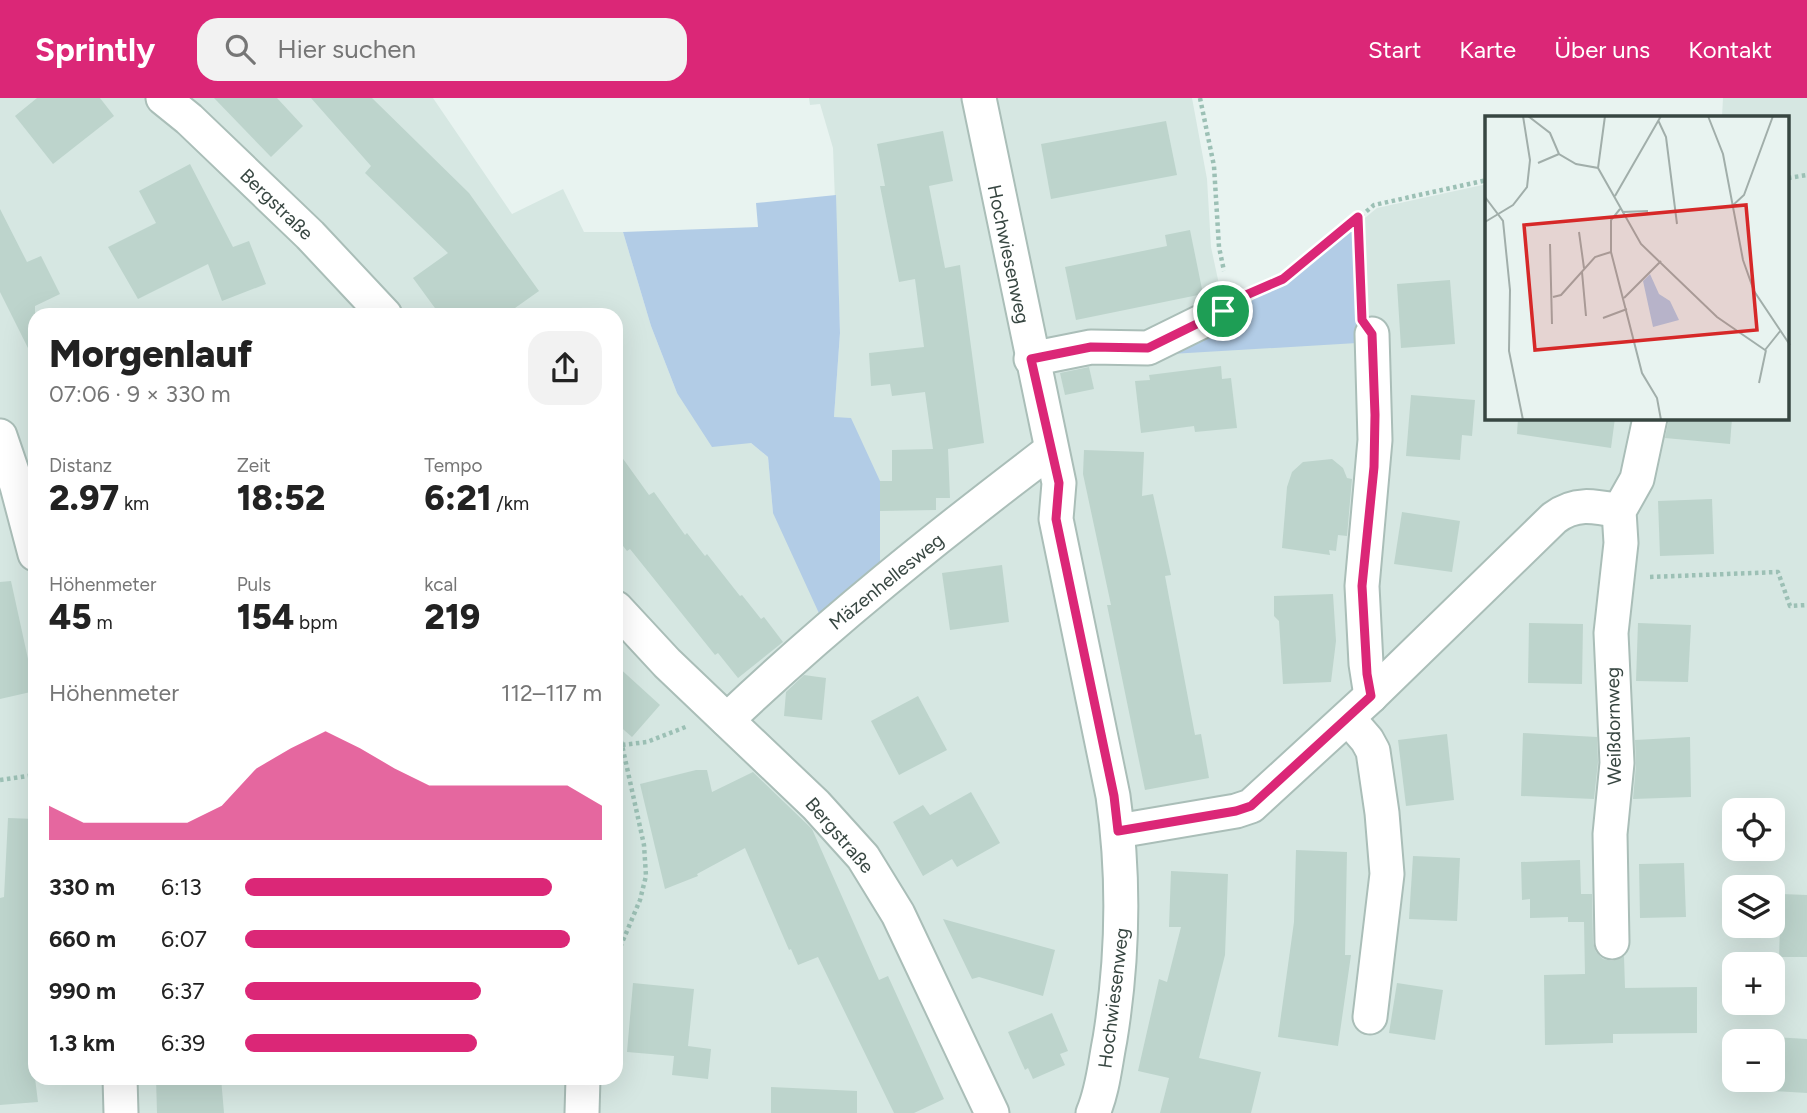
<!DOCTYPE html>
<html lang="de">
<meta charset="utf-8">
<style>
body{margin:0;font-family:Figtree,sans-serif;background:#f2f2f2;color:#222;height:100vh;display:flex;flex-direction:column;font-size:26px;white-space:nowrap}
*{box-sizing:border-box;margin:0}
p{font-size:23px;color:#767676}
.icon{flex:none;width:38px;height:38px;fill:none;stroke:currentColor;stroke-width:2;stroke-linecap:round;stroke-linejoin:round}
.map{position:relative;flex:1;overflow:hidden}
.drawer{position:absolute;left:28px;top:210px;width:595px;height:777px;display:flex;flex-direction:column;background:#fff;border-radius:21px;box-shadow:0 7px 28px #0002}
.drawer>*{flex:none}
.fabs{position:absolute;left:1722px;top:700px;display:grid;gap:14px}
.fabs a{display:grid;place-items:center;width:63px;height:63px;border-radius:14px;background:#fff;box-shadow:0 7px 28px #0002;font-size:35px}
.pin{position:absolute;display:grid;place-items:center;width:60px;height:60px;color:#fff;margin:-30px;border:4px solid #fff;border-radius:50%;box-shadow:0 2px 7px #0007}
.round{display:grid;place-items:center;flex:none;width:74px;height:74px;border-radius:21px;background:#f2f2f2}
.summary{display:flex;align-items:center;justify-content:space-between;height:119px;padding:0 21px}
h1{font-size:38px;font-weight:800;line-height:52px}
.figures{display:grid;grid-template-columns:repeat(3,1fr);gap:10px;height:119px;padding:7px 21px}
.figures div{display:grid;align-content:center}
.figures b{font-size:35px;font-weight:800}
.figures small{font-size:19px;font-weight:400}
.figures p{font-size:19px}
.chart{height:196px;padding:14px 21px}
.chart p{display:flex;justify-content:space-between}
.chart svg{width:100%;height:126px;margin-top:7px;fill:#db2777;opacity:.7}
ul{padding:0 21px;list-style:none;font-size:23px}
li{display:grid;grid-template-columns:112px 84px 1fr;align-items:center;height:52px}
li i{height:18px;border-radius:9px;background:#db2777}
header{display:flex;align-items:center;gap:42px;box-sizing:border-box;height:98px;padding:0 35px;background:#db2777;color:#fff}
header strong{font-size:33px}
nav{display:flex;gap:38px;margin-inline-start:auto;font-size:24px}
.search{width:490px;height:63px;background:#f2f2f2;display:flex;align-items:center;gap:18px;box-sizing:border-box;padding:0 24px;border-radius:21px;color:#767676;font-size:26px}
.map>svg:first-child{display:block}
.residential{fill:#d6e7e2;fill-rule:evenodd}
.green{fill:#b2cce6}
.building{fill:#bdd4cc}
.lines{fill:none;stroke-linecap:round;stroke-linejoin:round}
.minor-casing{stroke:#aabeb8;stroke-width:37}
.path{stroke:#9cc0b5;stroke-width:4.5;stroke-dasharray:3.5 3.5;stroke-linecap:butt}
.minor{stroke:#fff;stroke-width:33}
.route-casing{stroke:#fff;stroke-width:14}
.route{stroke:#db2777;stroke-width:9}
.labels{text-anchor:middle;stroke-width:5;stroke-linejoin:round;paint-order:stroke}
.street-label{font-size:19px;fill:#374641;stroke:#fff}
.inset-road{fill:none;stroke:#a1aeaa;stroke-width:2}
.view{fill:#d62828;fill-opacity:0.15;stroke:#d62828;stroke-width:3.5}
.inset-edge{fill:none;stroke:#374641;stroke-width:3.5}
</style>
<header>
<strong>Sprintly</strong>
<div class="search"><svg class="icon" aria-label="search" viewBox="0 0 24 24"><circle cx="10" cy="10" r="6"/><path d="M15 15l6 6"/></svg>Hier suchen</div>
<nav><a>Start</a><a>Karte</a><a>Über uns</a><a>Kontakt</a></nav>
</header>
<div class="map">
<svg width="1807" height="1015" viewBox="0 0 1807 1015">
<rect width="100%" height="100%" fill="#e8f3f0"/>
<path class="residential" d="M0 0H433L512 116 563 91 584 134H623L651 228 677 295 751 345 768 359 773 415 834 319 840 235 833 50 820 6 810 7 809 0H1192L1207 81 1211 149 1220 191 1233 216 1248 208 1255 199 1291 181 1377 110 1487 86V320H1788V19H1722L1723 0H1807V1015H0ZM35 217H616V980H35ZM1734 712H1773V751H1734ZM1734 789H1773V828H1734ZM1734 866H1773V905H1734ZM1734 943H1773V982H1734Z"/>
<g class="green">
<polygon points="836,97 840,235 834,319 851,320 880,383 880,478 823,524 773,415 768,359 751,345 712,349 677,295 651,228 623,134 758,129 756,105"/>
<polygon points="1353,129 1356,149 1357,245 1154,257 1248,208 1255,199 1291,181"/>
</g>
<g class="building">
<polygon points="37,0 100,0 114,18 53,66 15,18"/>
<polygon points="214,0 277,0 303,28 271,59"/>
<polygon points="311,0 372,0 469,95 539,193 505,217 440,217 413,180 448,155 365,75 371,68"/>
<polygon points="1166,23 1177,77 1051,101 1041,46"/>
<polygon points="943,33 953,83 929,88 945,170 960,167 984,345 948,351 950,400 936,400 936,412 880,413 880,383 892,383 892,352 933,351 925,294 892,298 890,286 871,288 869,255 924,249 915,181 899,184 880,88 885,88 877,46"/>
<polygon points="190,66 233,149 249,143 266,186 222,203 208,166 138,201 108,149 156,125 139,93"/>
<polygon points="0,111 27,164 41,158 60,196 35,208 35,264 0,194"/>
<polygon points="1190,132 1203,196 1076,222 1065,169 1167,148 1165,137"/>
<polygon points="1450,182 1455,246 1401,250 1397,186"/>
<polygon points="1221,268 1222,281 1231,280 1237,330 1195,334 1194,328 1141,335 1135,283 1150,282 1149,277"/>
<polygon points="1089,269 1094,291 1065,297 1060,275"/>
<polygon points="1411,297 1475,302 1472,338 1462,337 1460,362 1406,358"/>
<polygon points="1518,320 1615,320 1611,350 1517,336"/>
<polygon points="1669,320 1732,320 1730,346 1665,340"/>
<polygon points="616,351 649,397 654,394 685,437 687,435 705,458 707,456 740,498 742,497 761,521 764,519 783,544 738,580 718,555 715,557 630,451 627,453 616,439"/>
<polygon points="1084,352 1144,354 1142,398 1153,396 1171,477 1165,478 1195,637 1201,636 1209,680 1145,692 1107,507 1111,507 1083,376"/>
<polygon points="1332,361 1343,370 1347,380 1352,381 1347,438 1338,437 1336,453 1329,452 1330,457 1282,450 1287,389 1292,374 1303,364"/>
<polygon points="1712,401 1714,456 1660,458 1658,403"/>
<polygon points="1402,414 1460,423 1452,474 1394,466"/>
<polygon points="1002,467 1009,524 950,532 942,475"/>
<polygon points="11,483 35,593 0,601 0,484"/>
<polygon points="1333,496 1336,543 1331,584 1283,586 1279,523 1274,518 1274,498"/>
<polygon points="1529,525 1583,526 1582,586 1528,585"/>
<polygon points="1638,525 1691,527 1688,584 1636,583"/>
<polygon points="616,567 660,607 632,639 616,625"/>
<polygon points="804,577 826,580 822,622 784,618 786,594"/>
<polygon points="918,598 947,652 899,677 871,623"/>
<polygon points="1523,635 1597,639 1598,664 1594,701 1521,698"/>
<polygon points="1447,636 1454,702 1406,708 1398,642"/>
<polygon points="1690,639 1691,699 1633,701 1636,667 1635,642"/>
<polygon points="696,672 707,672 712,694 753,674 812,731 879,882 888,878 944,1001 914,1015 894,1015 818,859 798,867 791,851 789,852 745,750 697,776 698,778 665,791 640,686"/>
<polygon points="971,694 1000,745 957,769 952,761 923,778 893,724 923,707 930,717"/>
<polygon points="8,720 35,721 35,980 38,1004 0,1007 0,800 4,799"/>
<polygon points="1296,752 1347,754 1345,857 1351,857 1338,948 1278,939 1294,824"/>
<polygon points="1413,758 1460,760 1457,823 1409,821"/>
<polygon points="1580,762 1581,796 1592,796 1593,844 1596,854 1603,861 1612,863 1624,858 1625,890 1697,889 1697,935 1613,936 1613,945 1545,947 1544,877 1585,876 1584,824 1568,824 1568,819 1530,820 1530,801 1522,802 1521,764"/>
<polygon points="1684,765 1686,819 1640,820 1639,766"/>
<polygon points="1171,773 1228,776 1225,857 1199,960 1261,974 1251,1015 1160,1015 1169,980 1138,973 1159,881 1167,884 1181,829 1169,829"/>
<polygon points="1781,796 1807,797 1807,859 1779,859"/>
<polygon points="943,821 1055,852 1043,898 979,879 972,881"/>
<polygon points="633,885 694,891 688,948 711,951 708,981 672,977 674,958 627,954"/>
<polygon points="1397,885 1443,892 1435,942 1389,935"/>
<polygon points="1052,915 1068,953 1060,956 1065,967 1033,981 1028,970 1025,972 1008,934"/>
<polygon points="1758,938 1807,941 1807,995 1755,992 1756,982 1773,982 1773,943 1758,943"/>
<polygon points="156,980 221,980 224,1015 157,1015"/>
<polygon points="771,989 857,993 857,1015 771,1015"/>
</g>
<g class="lines">
<defs>
<g id="minor">
<polyline points="163,0 189,21 310,137 385,217"/>
<path d="M979 0 1059 385 1056 421 1113 698C1125 781 1123 860 1110 941 1105 966 1103 992 1093 1015"/>
<polyline points="1031,261 1091,249 1148,250 1219,215 1230,204"/>
<polyline points="0,338 17,388 35,456"/>
<polyline points="616,510 667,565 816,707 863,759 898,816 992,1015"/>
<polyline points="1371,598 1366,566 1362,488 1375,342 1372,236"/>
<polyline points="1348,620 1367,642 1373,653 1382,715 1387,776 1370,919"/>
<path d="M727 622C829 525 939 437 1051 352"/>
<path d="M1118 733 1236 713 1251 708 1371 598 1554 420C1575 404 1594 408 1619 413"/>
<polyline points="1612,844 1610,736 1617,665 1611,535 1621,445 1619,413 1637,381 1650,320"/>
<polyline points="120,980 121,1015"/>
<polyline points="582,1015 583,980"/>
</g>
</defs>
<use href="#minor" class="minor-casing"/>
<g class="path">
<polyline points="1200,0 1214,68 1219,149 1224,173"/>
<polyline points="1788,80 1807,77"/>
<polyline points="1358,119 1362,205"/>
<polyline points="1260,192 1289,178 1374,107 1487,82"/>
<polyline points="1650,479 1778,474 1790,508 1807,507"/>
<polyline points="616,639 620,640 622,647 644,747 646,778 640,802 616,859"/>
<polyline points="622,647 647,644 688,628"/>
<polyline points="0,682 35,677"/>
</g>
<use href="#minor" class="minor"/>
</g>
<g class="lines">
<defs>
<polygon id="route" points="1358,119 1362,222 1372,236 1375,317 1374,369 1362,488 1367,576 1371,598 1251,708 1236,713 1118,733 1114,698 1056,421 1059,385 1031,261 1091,249 1148,250 1219,215 1230,204 1283,181"/>
</defs>
<use href="#route" class="route-casing"/>
<use href="#route" class="route"/>
</g>
<g class="labels">
<g class="street-label">
<text transform="translate(277 106) rotate(44)" y="7">Bergstraße</text>
<text transform="translate(1009 156) rotate(78)" y="7">Hochwiesenweg</text>
<text transform="translate(886 483) rotate(-39)" y="7">Mäzenhellesweg</text>
<text transform="translate(1613 628) rotate(-91)" y="7">Weißdornweg</text>
<text transform="translate(840 737) rotate(49)" y="7">Bergstraße</text>
<text transform="translate(1113 900) rotate(-83)" y="7">Hochwiesenweg</text>
</g>
</g>
<g transform="translate(1485 18)">
<rect width="304" height="304" fill="#e8f3f0"/>
<path d="M165 158 174 178 185 185 194 204 168 211 158 165Z" fill="#b2cce6"/>
<path class="inset-road" d="M43 0 65 17 74 38 91 48 113 52 156 128 232 201 280 234 296 214M223 0 238 38 258 144 269 175 305 229M173 4 181 21 192 108M53 47 74 38M113 52 120 0M130 80 176 0M0 81 18 105 25 174 24 235 38 304M246 91 259 79 288 0M135 93 126 104V136L157 257 172 282 176 304M137 96 163 95M0 106 28 89 42 71 45 44 38 0M94 116 99 152M65 128 67 208M97 156 101 200M68 181 76 179 110 141 126 136M139 182 176 145M118 202 142 193M274 267 281 234"/>
<path class="view" d="M261 89 272 214 50 234 39 109Z"/>
<rect width="304" height="304" class="inset-edge"/>
</g>
</svg>
<div class="fabs">
<a><svg class="icon" aria-label="locate" viewBox="0 0 24 24"><circle cx="12" cy="12" r="6"/><path d="M12 2v4M12 18v4M2 12h4M18 12h4"/></svg></a>
<a><svg class="icon" aria-label="layers" viewBox="0 0 24 24"><path d="M12 4l9 5-9 5-9-5zM3 14l9 5 9-5"/></svg></a>
<a>+</a>
<a>−</a>
</div>
<div class="pin" style="left:1223px;top:213px;background:#1e9e55"><svg class="icon" aria-label="arrive" viewBox="0 0 24 24"><path d="M6 21V4h12l-3 4 3 4H6"/></svg></div>
<section class="drawer">
<div class="summary"><div><h1>Morgenlauf</h1><p>07:06 · 9 × 330 m</p></div><a class="round"><svg class="icon" aria-label="share" viewBox="0 0 24 24"><path d="M12 15V3M7 8l5-5 5 5M5 13v7h14v-7"/></svg></a></div>
<div class="figures">
<div><p>Distanz</p><b>2.97<small> km</small></b></div>
<div><p>Zeit</p><b>18:52</b></div>
<div><p>Tempo</p><b>6:21<small> /km</small></b></div>
</div>
<div class="figures">
<div><p>Höhenmeter</p><b>45<small> m</small></b></div>
<div><p>Puls</p><b>154<small> bpm</small></b></div>
<div><p>kcal</p><b>219</b></div>
</div>
<div class="chart"><p><span>Höhenmeter</span>112–117 m</p>
<svg viewBox="0 0 160 44" preserveAspectRatio="none"><path d="M0 44V32L10 38L20 38L30 38L40 38L50 32L60 19L70 12L80 6L90 12L100 19L110 25L120 25L130 25L140 25L150 25L160 32V44z"/></svg>
</div>
<ul>
<li><b>330 m</b>6:13<i style="width:86%"></i></li>
<li><b>660 m</b>6:07<i style="width:91%"></i></li>
<li><b>990 m</b>6:37<i style="width:66%"></i></li>
<li><b>1.3 km</b>6:39<i style="width:65%"></i></li>
</ul>
</section>
</div>
